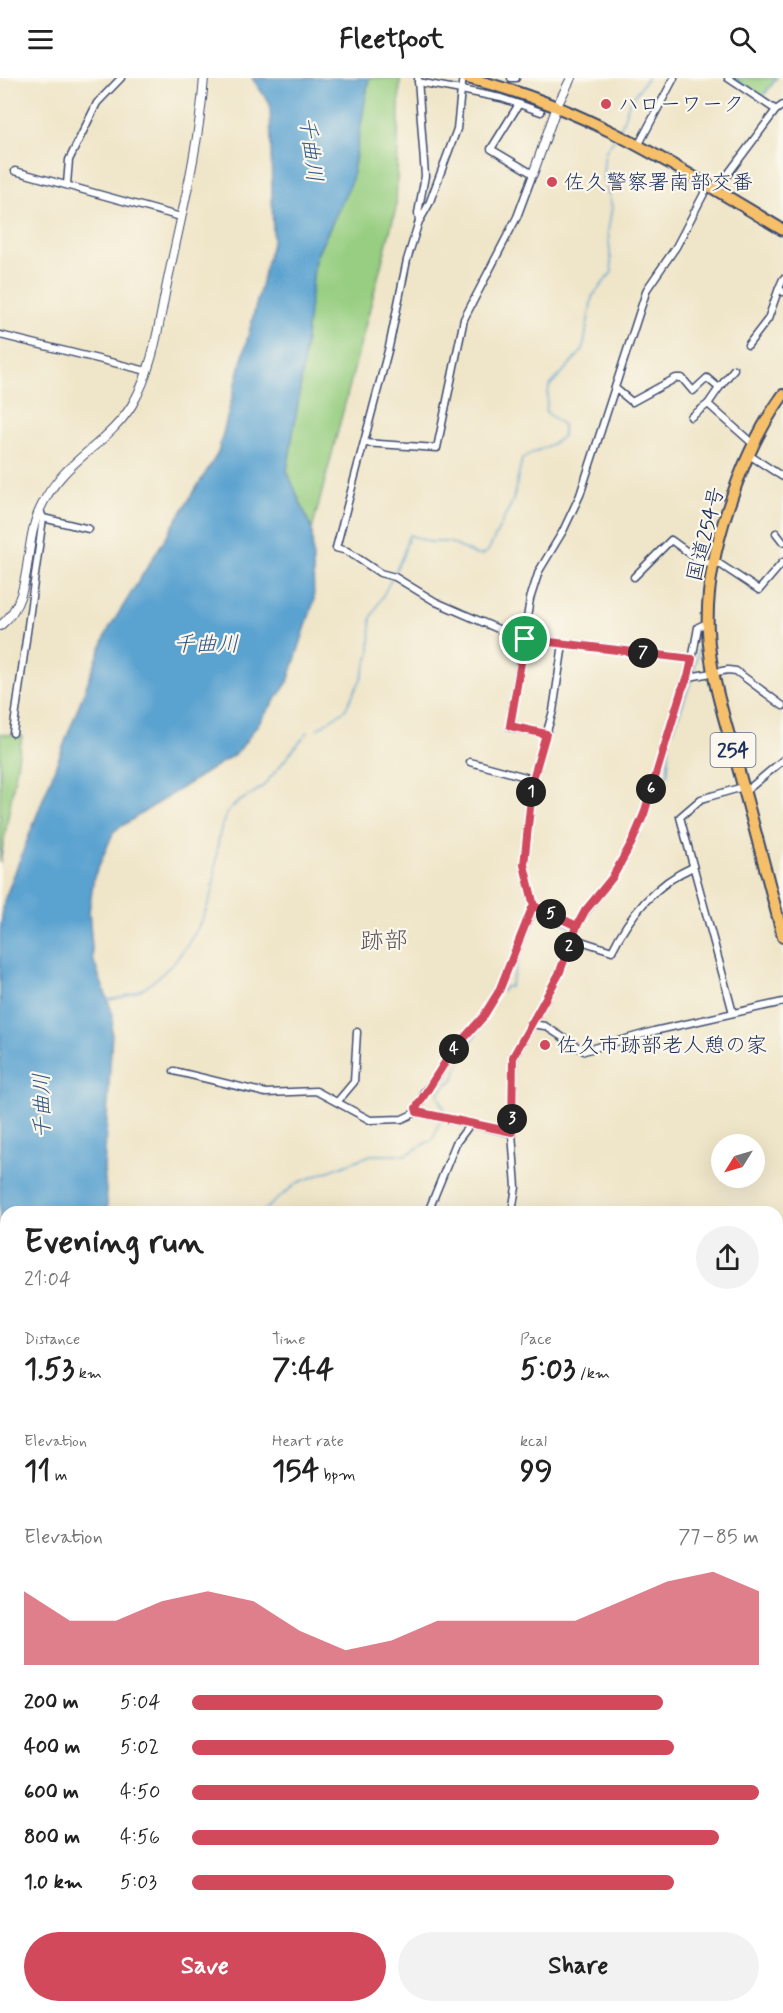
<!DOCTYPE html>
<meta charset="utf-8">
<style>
body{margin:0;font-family:Mynerve,"Klee One",sans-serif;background:#f2f2f2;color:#222;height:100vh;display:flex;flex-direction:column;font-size:22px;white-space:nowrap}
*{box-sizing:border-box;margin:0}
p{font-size:20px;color:#767676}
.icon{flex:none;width:33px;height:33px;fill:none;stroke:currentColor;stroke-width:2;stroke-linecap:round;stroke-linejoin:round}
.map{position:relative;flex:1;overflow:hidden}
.details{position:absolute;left:0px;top:1128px;width:783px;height:807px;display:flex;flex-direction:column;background:#fff;border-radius:18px 18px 0 0;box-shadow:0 6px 24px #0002}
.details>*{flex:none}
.needle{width:39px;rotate:233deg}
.tools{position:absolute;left:711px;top:1056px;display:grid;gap:12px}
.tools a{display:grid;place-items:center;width:54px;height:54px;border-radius:50%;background:#fff;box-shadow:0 6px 24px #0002;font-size:30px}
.pin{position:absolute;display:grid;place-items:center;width:51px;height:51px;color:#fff;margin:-26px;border:3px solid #fff;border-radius:50%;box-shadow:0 2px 6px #0007}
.km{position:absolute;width:30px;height:30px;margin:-15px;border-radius:50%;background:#222;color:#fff;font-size:16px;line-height:30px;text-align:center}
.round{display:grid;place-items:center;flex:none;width:63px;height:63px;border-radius:32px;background:#f2f2f2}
.head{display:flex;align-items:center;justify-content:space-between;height:102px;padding:0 24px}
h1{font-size:33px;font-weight:700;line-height:45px}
.stats{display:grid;grid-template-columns:repeat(3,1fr);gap:9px;height:102px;padding:6px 24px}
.stats div{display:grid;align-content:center}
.stats b{font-size:30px;font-weight:700}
.stats small{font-size:16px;font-weight:400}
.stats p{font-size:16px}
.chart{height:168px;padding:12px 24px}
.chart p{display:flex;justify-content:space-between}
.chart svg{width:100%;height:108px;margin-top:6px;fill:#d1495b;opacity:.7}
.primary-button{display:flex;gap:12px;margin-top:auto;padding:12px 24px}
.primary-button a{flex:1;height:69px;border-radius:36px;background:#d1495b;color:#fff;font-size:24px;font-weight:700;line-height:69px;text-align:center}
.primary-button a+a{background:#f2f2f2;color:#222}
ul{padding:0 24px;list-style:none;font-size:20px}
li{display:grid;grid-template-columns:96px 72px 1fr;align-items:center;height:45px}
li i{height:15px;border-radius:8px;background:#d1495b}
header{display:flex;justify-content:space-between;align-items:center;height:78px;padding:0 24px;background:#fff;font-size:27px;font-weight:700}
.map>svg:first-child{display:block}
.green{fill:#97ce81;stroke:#597e70;stroke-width:1.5}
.water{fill:#5aa2d0;stroke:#3a6897;stroke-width:1.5}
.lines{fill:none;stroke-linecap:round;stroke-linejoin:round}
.stream{stroke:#5aa2d0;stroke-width:1.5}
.minor-casing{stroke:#3b4a6e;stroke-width:9}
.tertiary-casing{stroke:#3b4a6e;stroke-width:10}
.trunk-casing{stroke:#3b4a6e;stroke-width:14}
.minor{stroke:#fff;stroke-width:6}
.tertiary{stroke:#fff;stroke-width:8}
.trunk{stroke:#f6c06b;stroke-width:10}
.route-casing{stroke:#fff;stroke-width:12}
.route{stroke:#d1495b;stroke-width:8}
.poi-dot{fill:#d1495b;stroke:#fbf7ec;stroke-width:2}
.labels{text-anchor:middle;stroke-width:4.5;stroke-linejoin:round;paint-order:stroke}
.shield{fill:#fbf7ec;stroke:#5e6b89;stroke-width:1.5}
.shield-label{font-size:20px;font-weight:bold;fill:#1b2f5e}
.poi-label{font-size:21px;fill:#1b2f5e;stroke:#fbf7ec;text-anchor:start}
.street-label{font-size:21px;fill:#1b2f5e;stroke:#fbf7ec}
.water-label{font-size:22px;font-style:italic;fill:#315786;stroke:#fbf7ec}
.quarter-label{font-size:24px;fill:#5e575e;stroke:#fbf7ec}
</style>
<header><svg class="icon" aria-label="menu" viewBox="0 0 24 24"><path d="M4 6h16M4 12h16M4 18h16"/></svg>Fleetfoot<svg class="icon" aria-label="search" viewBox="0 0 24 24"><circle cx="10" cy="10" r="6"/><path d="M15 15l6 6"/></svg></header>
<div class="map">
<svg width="783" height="1935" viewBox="0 0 783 1935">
<rect width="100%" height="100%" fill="#fbf7ec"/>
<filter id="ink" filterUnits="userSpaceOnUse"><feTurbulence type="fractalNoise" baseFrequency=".0167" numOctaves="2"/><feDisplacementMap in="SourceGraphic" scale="12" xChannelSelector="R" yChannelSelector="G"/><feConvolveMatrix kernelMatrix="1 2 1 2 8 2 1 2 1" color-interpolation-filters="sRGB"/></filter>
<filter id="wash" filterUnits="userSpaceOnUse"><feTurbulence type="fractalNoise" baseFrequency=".008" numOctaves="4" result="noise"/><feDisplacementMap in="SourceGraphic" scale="24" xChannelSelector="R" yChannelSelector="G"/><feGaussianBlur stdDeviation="1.35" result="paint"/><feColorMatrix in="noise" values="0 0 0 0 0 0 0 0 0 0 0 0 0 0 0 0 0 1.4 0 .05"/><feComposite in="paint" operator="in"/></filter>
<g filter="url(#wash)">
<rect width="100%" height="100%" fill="#efe5c8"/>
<g class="green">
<polygon points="369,0 400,0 396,130 312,452 287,393 300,312 315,181 351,105"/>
<polygon points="732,0 777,0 762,20"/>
<polygon points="0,656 22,658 0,785"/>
<polygon points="6,1290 6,1560 0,1565 0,1310"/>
<polygon points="6,1795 6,1929 48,1929 46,1935 0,1935 0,1815"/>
</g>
<g class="water">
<polygon points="252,0 369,0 351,105 315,181 300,312 287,393 312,452 314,523 288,604 238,674 114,753 94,799 89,834 93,881 113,937 104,1092 108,1134 6,1134 6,1168 0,1163 0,854 4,823 107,554 218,375 273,161 270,26"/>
<polygon points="6,1219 6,1290 0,1310 0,1231"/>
<polygon points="6,1560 6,1795 0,1815 0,1565"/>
</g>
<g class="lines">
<g class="stream">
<polyline points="735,0 762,19 776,0"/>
<polyline points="620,52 629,25 647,0"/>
<path d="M394 496 403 477 409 457 430 464H449L476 477H482L488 473 513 422 522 381C535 371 551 370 563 358V347L546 334 549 309 583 272 592 219 612 194 608 153 612 129 603 96 605 74 614 61"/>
<polyline points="693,597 699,568"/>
<polyline points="317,651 345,632 361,601 370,575 371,540 392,500"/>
<polyline points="673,653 692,601"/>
<polyline points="649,732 657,707 668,696 669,663"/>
<polyline points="609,809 640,754"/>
<polyline points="534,835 537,833 576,851"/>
<polyline points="502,913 505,909 510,909 525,859"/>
<path d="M106 922C157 919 200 860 212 814 218 788 214 758 228 734 235 722 255 717 264 707 279 690 293 671 308 654"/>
<polyline points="443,1036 444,1031 438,1016 445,1007 453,1002 462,980 485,941"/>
<polyline points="262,1134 297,1105 371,1077 406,1077 433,1061 441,1040"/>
</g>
</g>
</g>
<g filter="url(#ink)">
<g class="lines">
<defs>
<g id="minor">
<polyline points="511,0 516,0"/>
<polyline points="728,0 776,32"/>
<polyline points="418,1 425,98 418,135 419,143 407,182 389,269 336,470 347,473 380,495 395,499 436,524 519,560 692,581"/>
<polyline points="418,4 461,12 463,0"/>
<polyline points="519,26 541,34"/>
<polyline points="638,68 674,0"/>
<polyline points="15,93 181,139"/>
<polyline points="67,106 69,82 97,25 121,0"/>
<polyline points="716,112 776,32 783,27"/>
<polyline points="783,201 779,210 783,214"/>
<polyline points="0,257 147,293"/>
<polyline points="748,267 768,241 779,210"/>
<polyline points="615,310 632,324 676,300 682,300 693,313 707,300 719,310 708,326 753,366"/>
<polyline points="719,310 734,291"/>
<polyline points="691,339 708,326"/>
<polyline points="364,365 437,370 464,241 517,139 533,96 491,71 519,26 501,20 461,12 457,51 429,126 420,142"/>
<polyline points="749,377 783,399"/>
<polyline points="43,440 89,451"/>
<polyline points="776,455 783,464"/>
<polyline points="715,483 759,512 783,484"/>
<polyline points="634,499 671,462 700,483 714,487"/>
<polyline points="689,599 728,592 736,593 783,628"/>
<polyline points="13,655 43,440 40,432"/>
<polyline points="546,656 510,649 530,521 539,493 563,453 580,417 647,211 676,169 708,108"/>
<polyline points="470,684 533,701"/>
<polyline points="745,714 783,682"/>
<polyline points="534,828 577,848"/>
<path d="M572 860 612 873C629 838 656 805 693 789"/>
<polyline points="733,935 680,739 701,721 743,709"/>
<polyline points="531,946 545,948 584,973 654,953 783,924"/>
<polyline points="174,993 266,1015 316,1013 370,1042 402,1041 417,1034 512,1055"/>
<polyline points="338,1023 354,1004 357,954"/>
<polyline points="417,1034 424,1014 437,999 451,975 483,939 499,913 534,828 524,787 530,726 533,701 553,633 563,566"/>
<polyline points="428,1134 456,1065 471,1045"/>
<polyline points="512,1134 516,1109 512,1055 514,979 559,896 581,840 612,800 632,764 644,737 682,611 689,599 698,549 707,545"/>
<polyline points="777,1660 783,1656"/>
<polyline points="777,1853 783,1856"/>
<polyline points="633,1929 637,1935"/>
<polyline points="749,1929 749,1935"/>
<polyline points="552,1935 560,1929"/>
</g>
<g id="tertiary">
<polyline points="533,96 557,28 571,0"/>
<path d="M0 548C35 520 22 469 40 431 62 382 106 369 132 327 154 290 159 243 168 201 182 135 199 68 204 0"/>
<polyline points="777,1584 783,1582"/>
<polyline points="243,1929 247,1935"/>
<polyline points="230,1935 237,1929"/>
</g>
<g id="trunk">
<path d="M467 0C583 27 682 92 783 152"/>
<path d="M783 317C741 375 704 480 708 553 710 598 725 642 737 686 753 744 768 801 783 859"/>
<polyline points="777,1237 783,1235"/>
<polyline points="777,1246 783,1244"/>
<polyline points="0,1288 6,1289"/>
</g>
</defs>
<use href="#minor" class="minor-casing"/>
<use href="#tertiary" class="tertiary-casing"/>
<use href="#trunk" class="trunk-casing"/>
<use href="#minor" class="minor"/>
<use href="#tertiary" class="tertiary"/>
<use href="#trunk" class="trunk"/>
</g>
</g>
<g class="lines" filter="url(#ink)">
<defs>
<polyline id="route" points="525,561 510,648 546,656 533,701 524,787 534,828 577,848 559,896 513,979 512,1054 417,1034 416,1030 451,975 483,939 499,913 532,830 534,828 577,848 585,833 612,800 632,764 644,736 682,611 688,599 692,581 525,561"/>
</defs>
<use href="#route" class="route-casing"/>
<use href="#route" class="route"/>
</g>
<g class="poi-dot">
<circle cx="606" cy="26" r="6"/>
<circle cx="552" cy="104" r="6"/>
<circle cx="545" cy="967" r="6"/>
</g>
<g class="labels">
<rect class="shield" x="710.5" y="655" width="45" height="34" rx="4.5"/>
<g class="shield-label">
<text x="733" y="679">254</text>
</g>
<g class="poi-label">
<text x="618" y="33">ハローワーク</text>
<text x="564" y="111">佐久警察署南部交番</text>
<text x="557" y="974">佐久市跡部老人憩の家</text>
</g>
<g class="street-label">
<text transform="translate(705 456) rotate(-76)" y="7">国道254号</text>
</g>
<g class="water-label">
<text transform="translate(312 71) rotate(83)" y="8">千曲川</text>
<text x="206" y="573">千曲川</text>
<text transform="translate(41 1028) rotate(-91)" y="8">千曲川</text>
</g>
<g class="quarter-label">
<text x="384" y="870">跡部</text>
</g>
</g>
</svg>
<div class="tools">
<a><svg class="needle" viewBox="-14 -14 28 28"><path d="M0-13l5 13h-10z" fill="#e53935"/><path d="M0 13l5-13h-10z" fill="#767676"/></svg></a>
</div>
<div class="pin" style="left:525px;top:561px;background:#1e9e55"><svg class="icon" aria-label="arrive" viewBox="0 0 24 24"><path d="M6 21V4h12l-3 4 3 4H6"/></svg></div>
<b class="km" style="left:531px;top:714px">1</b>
<b class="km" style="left:569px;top:869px">2</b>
<b class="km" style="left:512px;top:1041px">3</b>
<b class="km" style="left:454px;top:971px">4</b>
<b class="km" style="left:551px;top:836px">5</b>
<b class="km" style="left:651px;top:711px">6</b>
<b class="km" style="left:643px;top:575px">7</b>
<section class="details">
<div class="head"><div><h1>Evening run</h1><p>21:04</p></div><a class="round"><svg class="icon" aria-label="share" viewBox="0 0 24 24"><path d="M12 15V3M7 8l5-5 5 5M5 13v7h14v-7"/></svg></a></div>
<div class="stats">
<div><p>Distance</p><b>1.53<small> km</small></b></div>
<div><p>Time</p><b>7:44</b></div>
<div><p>Pace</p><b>5:03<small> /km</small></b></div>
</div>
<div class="stats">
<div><p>Elevation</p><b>11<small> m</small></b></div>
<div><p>Heart rate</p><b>154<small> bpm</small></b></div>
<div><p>kcal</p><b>99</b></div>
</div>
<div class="chart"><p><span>Elevation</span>77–85 m</p>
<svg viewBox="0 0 160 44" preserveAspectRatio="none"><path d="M0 44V14L10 26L20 26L30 18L40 14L50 18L60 30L70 38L80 34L90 26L100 26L110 26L120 26L130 18L140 10L150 6L160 14V44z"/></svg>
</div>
<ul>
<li><b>200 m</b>5:04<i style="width:83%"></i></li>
<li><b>400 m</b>5:02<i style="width:85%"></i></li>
<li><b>600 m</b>4:50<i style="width:100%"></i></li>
<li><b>800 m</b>4:56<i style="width:93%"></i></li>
<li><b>1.0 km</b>5:03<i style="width:85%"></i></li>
</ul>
<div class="primary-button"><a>Save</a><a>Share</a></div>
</section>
</div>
